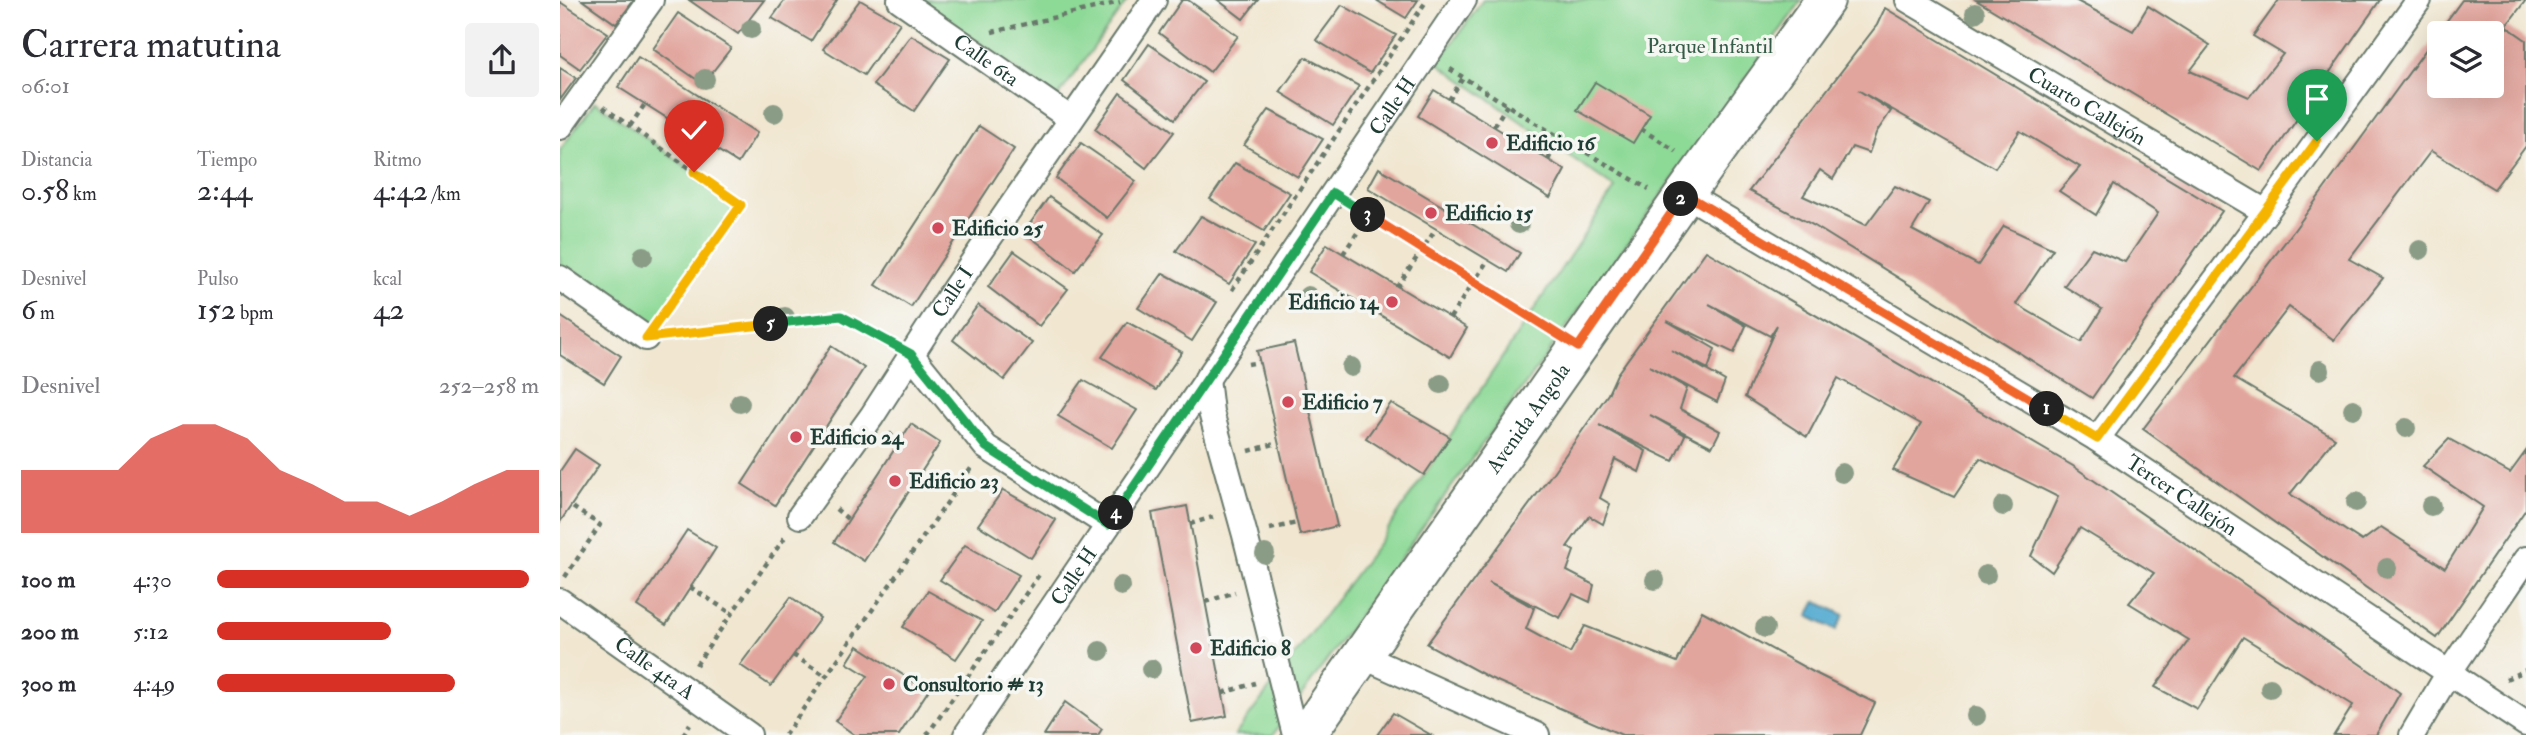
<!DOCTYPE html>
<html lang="es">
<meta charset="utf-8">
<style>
body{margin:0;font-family:"IM FELL Double Pica",serif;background:#f2f2f3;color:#2b2b33;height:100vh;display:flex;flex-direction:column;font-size:26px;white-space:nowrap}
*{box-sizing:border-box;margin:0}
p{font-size:23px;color:#7c7c81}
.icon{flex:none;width:38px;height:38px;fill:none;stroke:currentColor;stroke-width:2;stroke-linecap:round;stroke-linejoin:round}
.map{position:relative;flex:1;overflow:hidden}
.side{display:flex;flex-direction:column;background:#fff;width:560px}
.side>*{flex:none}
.fabs{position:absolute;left:1867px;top:21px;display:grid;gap:14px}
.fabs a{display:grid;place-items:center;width:77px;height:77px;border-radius:7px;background:#fff;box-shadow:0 7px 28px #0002;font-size:35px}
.pin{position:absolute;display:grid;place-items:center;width:60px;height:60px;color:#fff;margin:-72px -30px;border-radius:50% 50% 50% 0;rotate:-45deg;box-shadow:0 0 7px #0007}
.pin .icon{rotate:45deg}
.km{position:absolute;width:35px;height:35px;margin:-18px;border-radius:50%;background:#222;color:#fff;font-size:19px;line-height:35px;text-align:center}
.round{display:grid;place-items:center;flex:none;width:74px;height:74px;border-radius:7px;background:#f2f2f3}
.headline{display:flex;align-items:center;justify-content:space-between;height:119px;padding:0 21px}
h1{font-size:38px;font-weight:600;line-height:52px}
.figures{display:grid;grid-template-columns:repeat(3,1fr);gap:10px;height:119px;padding:7px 21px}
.figures div{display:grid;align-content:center}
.figures b{font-size:30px;font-weight:600}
.figures small{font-size:19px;font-weight:400}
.figures p{font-size:19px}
.chart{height:196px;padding:14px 21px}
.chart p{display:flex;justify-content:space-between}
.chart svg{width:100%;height:126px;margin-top:7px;fill:#d93025;opacity:.7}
ul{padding:0 21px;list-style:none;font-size:23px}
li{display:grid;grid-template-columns:112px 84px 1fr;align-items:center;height:52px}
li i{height:18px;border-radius:9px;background:#d93025}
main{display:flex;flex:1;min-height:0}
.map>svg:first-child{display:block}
.green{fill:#8dd996;stroke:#568b65;stroke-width:2}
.water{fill:#55abd1;stroke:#3a7482;stroke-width:2}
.building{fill:#e1a59d;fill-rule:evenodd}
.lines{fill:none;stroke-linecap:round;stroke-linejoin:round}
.street-casing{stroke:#68786b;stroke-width:28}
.primary-casing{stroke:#68786b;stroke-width:42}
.path{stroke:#68786b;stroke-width:4.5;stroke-dasharray:5 5;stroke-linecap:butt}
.street{stroke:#fff;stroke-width:24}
.primary{stroke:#fff;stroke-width:38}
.tree{fill:#8a9b86}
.split-1-casing{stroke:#fff;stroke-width:14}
.split-2-casing{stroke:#fff;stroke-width:14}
.split-3-casing{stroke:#fff;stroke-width:14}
.split-4-casing{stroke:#fff;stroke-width:14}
.split-5-casing{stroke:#fff;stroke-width:14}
.split-6-casing{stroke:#fff;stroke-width:14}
.split-1{stroke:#f5b400;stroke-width:9}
.split-2{stroke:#f0652b;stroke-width:9}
.split-3{stroke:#f0652b;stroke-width:9}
.split-4{stroke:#22a559;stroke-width:9}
.split-5{stroke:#22a559;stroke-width:9}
.split-6{stroke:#f5b400;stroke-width:9}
.poi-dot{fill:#d1495b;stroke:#f6f6f2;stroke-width:2.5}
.labels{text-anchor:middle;stroke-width:7;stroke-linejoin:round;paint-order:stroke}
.park-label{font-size:21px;fill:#355c48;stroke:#f6f6f2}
.street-label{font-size:21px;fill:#1f3d34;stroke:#f6f6f2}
.poi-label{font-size:21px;font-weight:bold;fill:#1f3d34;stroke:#f6f6f2;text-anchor:start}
</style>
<main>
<section class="side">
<div class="headline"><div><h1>Carrera matutina</h1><p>06:01</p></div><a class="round"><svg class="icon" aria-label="share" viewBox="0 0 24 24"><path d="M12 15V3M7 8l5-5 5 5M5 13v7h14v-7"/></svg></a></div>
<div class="figures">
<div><p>Distancia</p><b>0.58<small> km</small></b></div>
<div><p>Tiempo</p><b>2:44</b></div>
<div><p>Ritmo</p><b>4:42<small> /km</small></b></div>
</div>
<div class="figures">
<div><p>Desnivel</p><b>6<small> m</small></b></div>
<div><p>Pulso</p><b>152<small> bpm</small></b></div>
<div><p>kcal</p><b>42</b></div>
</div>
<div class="chart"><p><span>Desnivel</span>252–258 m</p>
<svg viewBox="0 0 160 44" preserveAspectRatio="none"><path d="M0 44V22L10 22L20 22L30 22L40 11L50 6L60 6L70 11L80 22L90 27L100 33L110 33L120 38L130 33L140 27L150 22L160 22V44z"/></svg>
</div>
<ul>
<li><b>100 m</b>4:30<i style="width:97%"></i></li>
<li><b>200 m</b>5:12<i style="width:54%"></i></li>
<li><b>300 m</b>4:49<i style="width:74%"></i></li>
</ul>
</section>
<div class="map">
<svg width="1966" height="735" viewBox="0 0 1966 735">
<rect width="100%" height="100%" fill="#f6f6f2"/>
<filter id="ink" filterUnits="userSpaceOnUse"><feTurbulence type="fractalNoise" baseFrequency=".0143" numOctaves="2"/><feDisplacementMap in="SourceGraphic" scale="14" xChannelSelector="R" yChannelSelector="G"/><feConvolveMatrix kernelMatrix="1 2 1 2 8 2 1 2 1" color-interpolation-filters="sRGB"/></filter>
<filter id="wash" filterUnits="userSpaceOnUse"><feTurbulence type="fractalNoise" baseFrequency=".00686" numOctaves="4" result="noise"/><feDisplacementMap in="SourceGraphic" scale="28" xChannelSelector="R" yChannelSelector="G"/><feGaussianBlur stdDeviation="1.57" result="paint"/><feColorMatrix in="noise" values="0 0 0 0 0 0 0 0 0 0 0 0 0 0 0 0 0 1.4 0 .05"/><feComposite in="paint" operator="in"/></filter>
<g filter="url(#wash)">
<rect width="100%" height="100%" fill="#f1e7d1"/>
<g class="green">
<polygon points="359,0 568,0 497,98"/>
<polygon points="923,0 1242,0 713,735 675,735 818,544 1055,188 878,63"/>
<polygon points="35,102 181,205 90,331 0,267 0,150"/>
</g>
<polygon class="water" points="1256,601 1284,615 1276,630 1248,616"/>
<g id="blocks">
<g class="building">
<polygon points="22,0 74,0 56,24"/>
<polygon points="129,0 204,0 178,34"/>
<polygon points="225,0 277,0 251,41 212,18"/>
<polygon points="300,0 340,23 304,75 263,49"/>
<polygon points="622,0 628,0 678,36 650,72 599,33"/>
<polygon points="658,0 698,0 683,19"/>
<polygon points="816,0 858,0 846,18"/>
<polygon points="1416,0 1515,0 1573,31 1588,6 1650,45 1630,71 1689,97 1723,54 1693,36 1719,0 1820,0 1701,171"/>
<path d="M1902 0H1966L1946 26 1966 40V146L1934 189 1871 151 1789 259 1823 278 1774 340 1729 307 1674 378 1775 438 1730 494 1802 541 1821 527 1885 568 1923 507 1863 466 1889 439 1950 473 1966 451V509L1877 638 1583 429 1735 229ZM1880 33H1932V86H1880Z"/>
<polygon points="0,2 48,33 20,69 0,55"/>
<polygon points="782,5 836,35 810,73 756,40"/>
<path d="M1325 8 1662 211 1532 398 1253 225 1189 191 1317 25ZM1298 90 1435 168 1460 131 1520 167 1499 191 1536 215 1554 184 1598 213 1565 262 1532 248 1504 286 1542 309 1521 342 1456 304 1493 249 1444 226 1418 265 1352 230 1369 202 1335 186 1306 225 1243 196 1260 170 1273 179 1292 147 1309 153 1316 133 1331 111Z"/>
<polygon points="118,13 171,48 143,84 93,49"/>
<polygon points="351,35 390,59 354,111 313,85"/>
<polygon points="589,44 644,82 615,119 564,80"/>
<polygon points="78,57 197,133 178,163 58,87"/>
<polygon points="745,57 799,86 773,125 720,92"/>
<polygon points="0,68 16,78 0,100"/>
<polygon points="1035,82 1090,115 1073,143 1017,110"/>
<polygon points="874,90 1005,170 990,198 858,116"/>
<polygon points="560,93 614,132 586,168 535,129"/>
<polygon points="709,110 763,139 738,177 684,145"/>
<polygon points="419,126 454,149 351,307 316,285"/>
<polygon points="521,143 576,181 547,218 496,178"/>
<polygon points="675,163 730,193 704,231 650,199"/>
<polygon points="819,168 960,253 948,272 808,188"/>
<polygon points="489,197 543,235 515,271 464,232"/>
<polygon points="641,216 695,245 669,284 616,251"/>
<polygon points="767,244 907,328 890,357 749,272"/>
<polygon points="454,251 508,289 479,326 428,287"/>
<polygon points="1146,251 1513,466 1813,673 1840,693 1816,735 1774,735 1793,705 1683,637 1637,709 1595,687 1629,640 1569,603 1594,573 1520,528 1492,572 1471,556 1498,497 1420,458 1394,497 1333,470 1361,424 1278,378 1247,437 1185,397 1217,325 1210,336 1149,304 1186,326 1174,353 1107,321 1155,349 1148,369 1111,350 1165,381 1157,402 1089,366 1127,388 1120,409 1160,431 1152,447 1090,415 1125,435 1113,461 1039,425 1086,451 1079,472 1055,459 1040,498 1050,504 1043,524 1029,516 1007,547 1014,551 1007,571 1034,585 1030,602 1013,594 1000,618 929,583 974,608 966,629 1010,653 1025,626 1117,662 1142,611 1255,673 1315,703 1300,735 1062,735 930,678 867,644 994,471 1048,394 1057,374"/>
<polygon points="603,273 657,302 632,341 578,308"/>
<polygon points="418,305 472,343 444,380 393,340"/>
<polygon points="0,316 61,356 44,383 0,355"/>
<polygon points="567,322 622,352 596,390 542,357"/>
<polygon points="734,343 777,526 740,535 697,351"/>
<polygon points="271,346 304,368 215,505 182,484"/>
<polygon points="523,380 577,410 552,448 498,416"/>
<polygon points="831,403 890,437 864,475 806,438"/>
<polygon points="351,424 380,443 304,561 274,542"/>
<polygon points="15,449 39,465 0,522 0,471"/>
<polygon points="443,490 496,520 471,558 418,525"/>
<polygon points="627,506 667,716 632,723 592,513"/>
<polygon points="127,530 156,548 106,625 77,606"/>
<polygon points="405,545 459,575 434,613 380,580"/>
<polygon points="368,591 422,621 396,659 343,627"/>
<polygon points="231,597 260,618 211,686 180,665"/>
<polygon points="298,646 368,691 339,735 295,735 275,721 308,676 287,663"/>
<polygon points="505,702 542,729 538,735 484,735"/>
<polygon points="833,713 871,735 817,735"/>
</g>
</g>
</g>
<g filter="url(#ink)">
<use href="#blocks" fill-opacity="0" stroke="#68786b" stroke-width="2"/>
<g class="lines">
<defs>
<g id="street">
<path id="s1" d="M340 0 511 119"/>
<path id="s2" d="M1348 0 1706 212"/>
<polyline points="0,127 91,0"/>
<path id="s3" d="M1125 194 1537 439 1966 724"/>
<polyline points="0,278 86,338"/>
<polyline points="351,354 426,447 548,525"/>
<polyline points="647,378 651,412 685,535 735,735"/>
<polyline points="1537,439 1706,212 1859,0"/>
<path id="s4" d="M240 516 312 416 394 289 594 0"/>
<path id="s5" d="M0 601 189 735"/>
<polyline points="802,656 977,735"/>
<path id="s6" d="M406 735 904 0"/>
<polyline points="1852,735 1888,674 1966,559"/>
</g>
<g id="primary">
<path id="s7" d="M746 735 1125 194 1265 0"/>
</g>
</defs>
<use href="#street" class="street-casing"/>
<use href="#primary" class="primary-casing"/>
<g class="path">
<polyline points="432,32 560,2"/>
<polyline points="890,69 974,122 1089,189"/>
<polyline points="889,100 903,78"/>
<polyline points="43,107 181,205 100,319"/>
<polyline points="70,126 85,104"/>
<polyline points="934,126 947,105"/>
<polyline points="1081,129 1116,151"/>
<polyline points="988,160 1000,137"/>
<polyline points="134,172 150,146"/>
<polyline points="794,206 991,330"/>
<polyline points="783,254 822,196"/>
<polyline points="837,287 876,229"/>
<polyline points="672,290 867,0"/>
<polyline points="890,318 928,260"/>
<polyline points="110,335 281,316 328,342"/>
<polyline points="688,364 699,362"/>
<polyline points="329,433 339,443"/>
<polyline points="689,451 718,443"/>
<polyline points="276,509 289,520"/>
<polyline points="630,524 653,517"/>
<polyline points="710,529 737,523"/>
<polyline points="5,577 40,525 11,506"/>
<polyline points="130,587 171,613"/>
<polyline points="646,602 675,592"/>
<polyline points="233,655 266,676"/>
<polyline points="136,665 225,537"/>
<polyline points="1946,679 1966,670"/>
<polyline points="663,693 695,683"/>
<polyline points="123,735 130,724"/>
<polyline points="225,735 412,467"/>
<polyline points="367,735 481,572"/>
</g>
<use href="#street" class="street"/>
<use href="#primary" class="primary"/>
</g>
<g class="tree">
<circle cx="1415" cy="13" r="10"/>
<circle cx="191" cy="29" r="10"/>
<circle cx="145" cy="79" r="10"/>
<circle cx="214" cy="113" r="10"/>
<circle cx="959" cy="224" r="10"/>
<circle cx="1860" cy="250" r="10"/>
<circle cx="83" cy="256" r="10"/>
<circle cx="748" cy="296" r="10"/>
<circle cx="225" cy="317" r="10"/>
<circle cx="791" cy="367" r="10"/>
<circle cx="1760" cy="370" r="10"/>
<circle cx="881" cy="384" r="10"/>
<circle cx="180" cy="403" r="10"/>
<circle cx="1793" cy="409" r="10"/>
<circle cx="1846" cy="428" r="10"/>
<circle cx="1282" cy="473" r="10"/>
<circle cx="1796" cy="502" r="10"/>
<circle cx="1443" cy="506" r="10"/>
<circle cx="1871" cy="506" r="10"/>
<circle cx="705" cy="554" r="10"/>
<circle cx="1827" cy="568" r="10"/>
<circle cx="1426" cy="575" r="10"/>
<circle cx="1095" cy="580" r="10"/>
<circle cx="561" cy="586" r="10"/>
<circle cx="1205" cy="628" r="10"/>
<circle cx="540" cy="651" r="10"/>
<circle cx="591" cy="669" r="10"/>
<circle cx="1710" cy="688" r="10"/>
<circle cx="1416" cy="716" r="10"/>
</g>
</g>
<g class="lines" filter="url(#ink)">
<defs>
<polyline id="split-1" points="1487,409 1537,439 1757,141"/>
<polyline id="split-2" points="1121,199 1125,194 1487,409"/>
<polyline id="split-3" points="808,215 1018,347 1121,199"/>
<polyline id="split-4" points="556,513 773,193 808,215"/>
<polyline id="split-5" points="211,324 281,316 351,354 426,447 548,525 556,513"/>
<polyline id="split-6" points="134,172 181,205 86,338 211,324"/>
</defs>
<use href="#split-1" class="split-1-casing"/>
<use href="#split-2" class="split-2-casing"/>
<use href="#split-3" class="split-3-casing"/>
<use href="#split-4" class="split-4-casing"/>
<use href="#split-5" class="split-5-casing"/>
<use href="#split-6" class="split-6-casing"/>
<use href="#split-1" class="split-1"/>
<use href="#split-2" class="split-2"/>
<use href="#split-3" class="split-3"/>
<use href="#split-4" class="split-4"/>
<use href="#split-5" class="split-5"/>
<use href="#split-6" class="split-6"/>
</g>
<g class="poi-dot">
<circle cx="932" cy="143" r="7"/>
<circle cx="871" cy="213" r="7"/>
<circle cx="378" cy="228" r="7"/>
<circle cx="832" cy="302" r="7"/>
<circle cx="728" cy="402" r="7"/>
<circle cx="236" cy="437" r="7"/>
<circle cx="335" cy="481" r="7"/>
<circle cx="636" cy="648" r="7"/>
<circle cx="329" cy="684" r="7"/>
</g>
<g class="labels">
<g class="park-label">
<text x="1150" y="53">Parque Infantil</text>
</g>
<g class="street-label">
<text dy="7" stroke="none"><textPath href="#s1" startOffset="105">Calle 6ta</textPath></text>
<text dy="7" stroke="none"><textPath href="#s2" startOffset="208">Cuarto Callejón</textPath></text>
<text dy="7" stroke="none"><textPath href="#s6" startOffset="760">Calle H</textPath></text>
<text dy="7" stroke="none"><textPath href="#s4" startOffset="271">Calle I</textPath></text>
<text dy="7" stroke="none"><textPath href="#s7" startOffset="387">Avenida Angola</textPath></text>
<text dy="7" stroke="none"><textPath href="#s3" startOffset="581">Tercer Callejón</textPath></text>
<text dy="7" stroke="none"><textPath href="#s6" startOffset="192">Calle H</textPath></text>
<text dy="7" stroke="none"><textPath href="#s5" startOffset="116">Calle 4ta A</textPath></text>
</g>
<g class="poi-label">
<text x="946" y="150">Edificio 16</text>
<text x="885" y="220">Edificio 15</text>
<text x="392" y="235">Edificio 25</text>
<text x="818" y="309" text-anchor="end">Edificio 14</text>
<text x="742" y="409">Edificio 7</text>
<text x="250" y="444">Edificio 24</text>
<text x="349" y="488">Edificio 23</text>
<text x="650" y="655">Edificio 8</text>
<text x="343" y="691">Consultorio # 13</text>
</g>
</g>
</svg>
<div class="fabs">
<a><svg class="icon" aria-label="layers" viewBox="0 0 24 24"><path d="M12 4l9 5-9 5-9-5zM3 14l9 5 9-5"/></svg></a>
</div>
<div class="pin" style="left:1757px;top:141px;background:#1e9e55"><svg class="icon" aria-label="arrive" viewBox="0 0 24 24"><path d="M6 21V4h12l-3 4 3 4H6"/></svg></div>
<div class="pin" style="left:134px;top:172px;background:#d93025"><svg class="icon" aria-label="check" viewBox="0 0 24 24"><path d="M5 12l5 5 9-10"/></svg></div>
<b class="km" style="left:1487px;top:409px">1</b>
<b class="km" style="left:1121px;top:199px">2</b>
<b class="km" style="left:808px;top:215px">3</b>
<b class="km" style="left:556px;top:513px">4</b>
<b class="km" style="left:211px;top:324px">5</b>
</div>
</main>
